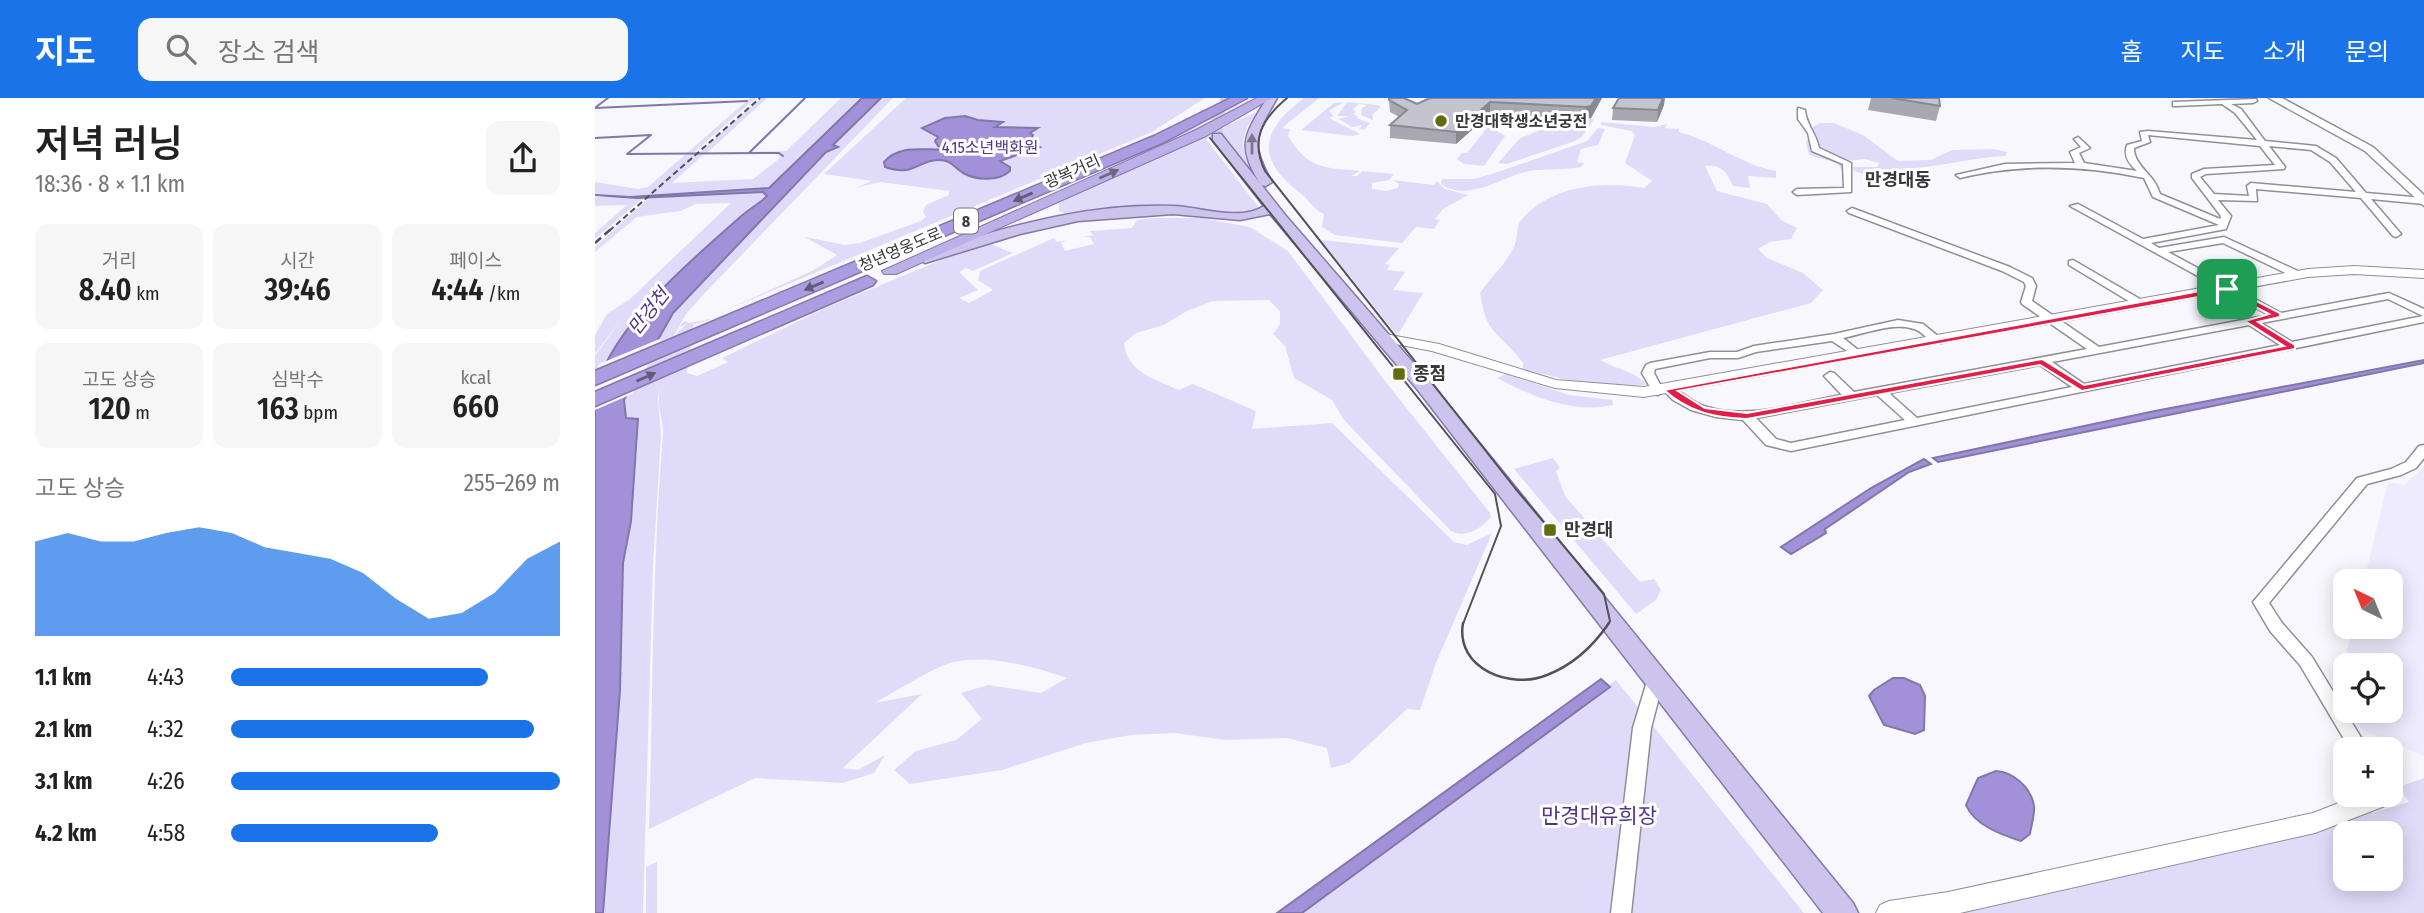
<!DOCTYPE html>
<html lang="ko">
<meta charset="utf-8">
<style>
body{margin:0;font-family:"Fira Sans Condensed","Noto Sans KR",sans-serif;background:#f6f6f6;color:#222;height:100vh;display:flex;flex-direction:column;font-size:26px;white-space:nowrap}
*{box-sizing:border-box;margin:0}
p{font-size:23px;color:#767676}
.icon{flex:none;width:38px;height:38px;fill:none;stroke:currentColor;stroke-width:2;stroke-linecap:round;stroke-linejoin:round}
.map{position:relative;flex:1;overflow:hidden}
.panel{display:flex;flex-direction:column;background:#fff;width:595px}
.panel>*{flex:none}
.needle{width:46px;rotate:317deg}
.buttons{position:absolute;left:1738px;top:471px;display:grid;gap:14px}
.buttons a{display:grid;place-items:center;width:70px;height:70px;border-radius:14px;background:#fff;box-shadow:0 4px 18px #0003;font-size:35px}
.pin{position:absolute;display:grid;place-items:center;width:60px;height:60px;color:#fff;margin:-30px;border-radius:14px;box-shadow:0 4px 10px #0006}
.round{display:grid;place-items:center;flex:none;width:74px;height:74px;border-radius:14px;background:#f6f6f6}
.summary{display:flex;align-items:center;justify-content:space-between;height:119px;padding:0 35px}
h1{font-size:38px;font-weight:600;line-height:52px}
.stats{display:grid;grid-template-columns:repeat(3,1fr);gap:10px;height:119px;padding:7px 35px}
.stats div{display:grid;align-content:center;border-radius:14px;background:#f6f6f6;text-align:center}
.stats b{font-size:30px;font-weight:600}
.stats small{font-size:19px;font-weight:400}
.stats p{font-size:19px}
.chart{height:196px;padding:14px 35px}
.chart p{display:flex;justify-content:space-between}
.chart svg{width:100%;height:126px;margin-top:7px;fill:#1a73e8;opacity:.7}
ul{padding:0 35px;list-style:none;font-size:23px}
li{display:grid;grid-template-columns:112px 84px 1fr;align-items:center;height:52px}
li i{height:18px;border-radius:9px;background:#1a73e8}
header{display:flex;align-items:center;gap:42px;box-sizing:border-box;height:98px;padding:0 35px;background:#1a73e8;color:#fff}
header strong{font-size:33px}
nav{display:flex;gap:38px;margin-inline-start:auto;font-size:24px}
.search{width:490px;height:63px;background:#f6f6f6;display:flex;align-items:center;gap:18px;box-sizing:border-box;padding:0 24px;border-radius:14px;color:#767676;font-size:26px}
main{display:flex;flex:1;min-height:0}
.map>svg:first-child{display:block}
.built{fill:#eeebfe}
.green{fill:#e1dbfa;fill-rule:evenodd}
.water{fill:#a291d9;stroke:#8276aa;stroke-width:2}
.pier{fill:#f8f7fe}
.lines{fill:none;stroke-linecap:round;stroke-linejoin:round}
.stream{stroke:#8276aa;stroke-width:2}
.primary-tunnel{stroke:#d2d1d7;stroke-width:12;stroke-dasharray:12 6;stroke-linecap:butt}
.minor-casing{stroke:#908e99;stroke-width:3}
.tertiary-casing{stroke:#908e99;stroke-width:2}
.secondary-casing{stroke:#908e99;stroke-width:3}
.primary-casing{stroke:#8479a8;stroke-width:3}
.trunk-casing{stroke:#8479a8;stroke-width:2}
.motorway-casing{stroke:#8479a8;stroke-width:3}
.minor{fill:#fff;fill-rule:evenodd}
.tertiary{fill:#fff;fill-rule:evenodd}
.secondary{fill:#fff;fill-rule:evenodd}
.primary{fill:#cdc4ee;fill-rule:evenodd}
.trunk{fill:#bcb0e8;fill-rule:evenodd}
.motorway{fill:#ac9ce2;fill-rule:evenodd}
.tram-far1{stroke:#525157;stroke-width:2}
.tram{stroke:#525157;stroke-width:2.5}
.rail-far1{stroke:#525157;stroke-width:2;stroke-dasharray:6 3.5;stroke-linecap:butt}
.rail{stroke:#525157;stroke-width:2.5;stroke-dasharray:8 4.5;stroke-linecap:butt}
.wall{fill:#a9a8b1}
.shaded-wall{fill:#8a8890}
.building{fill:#c5c3ce;stroke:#8a8890;stroke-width:2}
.oneway{fill:#7c778d}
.oneway2{fill:#6d6881}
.oneway3{fill:#615b77}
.route{fill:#e11d48;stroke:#fff;stroke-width:2;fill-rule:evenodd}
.poi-dot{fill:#646b0f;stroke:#fff;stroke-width:2.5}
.labels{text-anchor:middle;stroke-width:6;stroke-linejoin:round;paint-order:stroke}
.far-poi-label{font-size:16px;font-weight:bold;fill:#39383d;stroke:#fff;text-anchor:start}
.far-park-label{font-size:16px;fill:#503589;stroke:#fff}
.far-street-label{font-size:16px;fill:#39383d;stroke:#fff}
.shield{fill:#fff;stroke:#747477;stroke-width:2}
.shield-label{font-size:16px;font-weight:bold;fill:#39383d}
.far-quarter-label{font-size:18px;font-weight:bold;fill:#39383d;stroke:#fff}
.poi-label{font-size:18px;font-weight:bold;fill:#39383d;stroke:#fff;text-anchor:start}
.water-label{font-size:19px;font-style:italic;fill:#4e3287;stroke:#fff}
.near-park-label{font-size:21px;fill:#503589;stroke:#fff}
</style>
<header>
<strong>지도</strong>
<div class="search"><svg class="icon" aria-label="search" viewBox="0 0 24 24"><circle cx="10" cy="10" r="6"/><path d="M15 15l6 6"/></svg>장소 검색</div>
<nav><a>홈</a><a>지도</a><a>소개</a><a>문의</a></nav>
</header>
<main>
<section class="panel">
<div class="summary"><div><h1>저녁 러닝</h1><p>18:36 · 8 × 1.1 km</p></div><a class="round"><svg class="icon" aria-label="share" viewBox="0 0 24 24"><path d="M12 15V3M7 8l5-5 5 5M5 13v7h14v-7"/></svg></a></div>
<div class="stats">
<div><p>거리</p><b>8.40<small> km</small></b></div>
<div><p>시간</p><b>39:46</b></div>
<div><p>페이스</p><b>4:44<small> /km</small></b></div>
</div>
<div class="stats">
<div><p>고도 상승</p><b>120<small> m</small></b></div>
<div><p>심박수</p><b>163<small> bpm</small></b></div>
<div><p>kcal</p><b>660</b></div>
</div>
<div class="chart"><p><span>고도 상승</span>255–269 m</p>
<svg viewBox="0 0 160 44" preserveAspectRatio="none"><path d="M0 44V11L10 8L20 11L30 11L40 8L50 6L60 8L70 13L80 15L90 17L100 22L110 31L120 38L130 36L140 29L150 17L160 11V44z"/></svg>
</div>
<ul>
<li><b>1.1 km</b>4:43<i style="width:78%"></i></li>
<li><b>2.1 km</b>4:32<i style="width:92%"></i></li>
<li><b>3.1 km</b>4:26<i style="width:100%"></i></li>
<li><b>4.2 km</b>4:58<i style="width:63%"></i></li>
</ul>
</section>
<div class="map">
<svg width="1829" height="815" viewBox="0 0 1829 815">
<rect width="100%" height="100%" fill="#f8f7fe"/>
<polygon class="built" points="1829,369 1829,658 1767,632 1753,613 1796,612 1796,567 1750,567 1750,609 1741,597 1758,529 1796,528 1796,483 1769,483 1793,384 1809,387"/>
<g class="green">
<path d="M155 0H161L98 55 105 54 166 0H172L112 55 191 53 246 0H267L174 90 162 92 166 87 160 92 36 99H49L0 141V135L32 107 0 108V99H33L0 97V84L43 91 53 89ZM109 56H183L185 60 158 81 77 85Z"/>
<polygon points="286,0 298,0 109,196 91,216 74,246 63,299 66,338 58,467 48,815 8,815 25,592 28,465 36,423 43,343 27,308 78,215 231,54 241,51 237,48"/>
<polygon points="311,0 610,0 557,34 124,215 219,172 242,157 210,139 250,147 265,145 326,123 331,119 328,114 331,107 354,97 354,93 285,84 260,90 277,83 229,76"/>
<polygon points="657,0 660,0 609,28 119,239 606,27"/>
<path d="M709 0H724L687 30 695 31 693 38C714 72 728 69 765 73L756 78H762L767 73 799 76 794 82 777 85V91L791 93 803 90 804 86 797 82 839 87 842 83 850 91 873 97 848 111 840 121 845 122 839 131 821 129 807 145 740 137 727 129 729 116C717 111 715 102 705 95 660 61 666 32 709 0Z"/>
<polygon points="749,4 734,13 739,18 734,20 765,36 757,38 706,32 739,5"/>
<polygon points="752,4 783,7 786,9 778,16 778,22 766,17 767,10 772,7 764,6 758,11 761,14 758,16 763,18 761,20 775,25 769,32 764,31 767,27 757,29 744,21 754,18 742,18"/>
<path d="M662 14C640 41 647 60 666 87L626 38 611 41 665 111 648 116 596 111 475 117 464 113V106L468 102Z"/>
<polygon points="919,20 899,26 899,31 910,38 889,68 869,66 862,61 867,55 872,55 896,25"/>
<polygon points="965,20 999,21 987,39 980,43 912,66 903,65 925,40 951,30 942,22 961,24"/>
<path d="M1006 24 1059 29 1072 26 1070 30 1084 31V34C1121 44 1144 66 1181 73V80L1153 78 1155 90 1138 88C1132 74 1126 66 1110 68L1122 93 1172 106 1186 122 1202 130 1196 141 1175 144 1163 151 1172 160 1208 175 1228 192 1216 205 1005 262C1022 272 1039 272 1052 287L988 286 928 271V265C904 232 892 240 885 195 896 178 912 166 920 146 923 138 921 127 927 121 958 87 1007 83 1049 90L1057 83 1030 65 1040 37 1036 33 1006 27Z"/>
<path d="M1225 25H1239L1268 37 1303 63 1336 62 1357 52 1398 51 1412 54 1410 58C1371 60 1334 72 1295 71L1294 75 1270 77 1259 73 1258 69H1282L1284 65 1270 61 1251 63 1248 67 1249 75 1242 65 1214 57 1211 45 1219 28Z"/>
<path d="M1003 30 1010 31 1003 47 986 51 982 64 989 65 986 69C971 72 956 71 942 72 911 74 876 107 846 86L847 81H878L897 76 992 43Z"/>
<polygon points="168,94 172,98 146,118 39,222 0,291 0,258 27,220 0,256 0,237 12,216 35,201 136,105 101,106 85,113 42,119 0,154 0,149 55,99"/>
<path d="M557 120H606L655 129 693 153 790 283 895 415 896 419C887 430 870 441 856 433L749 322 737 302 699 280 690 248 678 236 685 226V213L674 202 618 203 592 213 569 227 541 235 529 245C532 274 559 281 584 292L598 286 661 313 657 331 737 325 859 444 872 447 897 435 841 565 825 612 812 611 754 665 736 670 732 650 692 640 631 642 579 635 536 637 491 645 407 672 315 686 299 672 321 653 361 642 387 621 366 595 393 587 446 595 472 580C439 569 391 555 355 565 337 570 299 595 279 605L327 596 248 670 263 672 290 657 279 675 248 685 160 680 54 731C58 599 57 467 68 336 69 324 63 312 64 299 66 278 71 238 91 227L84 229 89 223 95 225 119 220 98 227 92 275 102 278 133 264 127 260 233 209 368 153 393 145 418 155 378 173 371 170 364 174 383 192 364 200 374 205 398 192 383 182 385 173 459 140 462 144 471 142 466 145 470 153 499 146 495 139H489L498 137 495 133 537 130 542 122Z"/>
<polygon points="726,142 804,150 790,166 795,167 792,172 810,174 798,192 828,195 805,233 801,236"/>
<path d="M911 276 974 297 1017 302 1018 307C978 316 936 298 902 280Z"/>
<polygon points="958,360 965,370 961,373 970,398 1045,484 1059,481 1066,492 1061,502 1041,516 919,371"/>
<polygon points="1021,582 1209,815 701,815"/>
<path d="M1829 680V815H1350L1766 718 1770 713 1777 715 1814 704 1804 689ZM1750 735H1796V780H1750Z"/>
<polygon points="62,764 62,815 51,815 51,769"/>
</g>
<g class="water">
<path d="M267 0H286L238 47 243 49 231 54 78 215 29 302 31 320 43 321 36 423 28 465 25 592 8 815H0V291C22 224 91 167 143 121 152 112 163 107 172 98L168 94 42 100 0 97 35 99 174 90Z"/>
<path d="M370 18 383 22 408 24 400 29 443 30 435 35 438 37 435 44 445 49 405 63 415 69V73C403 84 381 82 368 75 358 69 357 62 344 62 322 62 320 79 290 69L289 64C306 44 334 54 356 51L343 48 340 43 343 39 327 30 350 20Z"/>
<polygon points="1829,262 1829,265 1343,364 1338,360 1560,313"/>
<polygon points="1329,361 1336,366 1314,374 1230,431 1231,435 1196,456 1186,449 1276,390"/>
<polygon points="1298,580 1309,580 1325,587 1330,598 1329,632 1320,636 1289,627 1274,598 1279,592"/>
<polygon points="1006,581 1015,589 707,815 682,815"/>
<path d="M1401 673C1418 674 1436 689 1439 708 1440 716 1436 728 1435 736L1426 743C1407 737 1379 727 1371 707L1383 680Z"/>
</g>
<polygon class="pier" points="67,240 37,296 0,312 0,280 4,266"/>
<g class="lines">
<g class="stream">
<polyline points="1,9 13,0"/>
<polyline points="0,10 152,3"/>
<polyline points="0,40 56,37 32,56 184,55 188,58"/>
<polyline points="154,55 210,0"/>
</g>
<polyline class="primary-tunnel" points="622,39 620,18 634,0"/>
<defs>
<g id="minor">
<path d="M1661 1 1662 3 1658 5 1636 6 1646 11 1670 43 1721 48 1741 60 1771 95 1829 100V106L1776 101 1806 136 1801 139 1798 138 1766 100 1661 91 1662 103 1623 102 1636 118 1631 131 1556 145 1564 150 1629 139 1707 175V179H1699L1628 145 1573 154 1686 215 1794 195 1829 211V224L1196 353 1171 347 1148 322 1121 319 1096 312 1078 302 1069 293 1063 297 1059 296 1047 275 1051 267 1055 265 1115 254H1142L1159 248 1239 236 1303 222 1328 226 1349 243 1347 245C1334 247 1330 234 1319 231 1298 224 1269 236 1248 240L1267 255 1269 257 1263 260 1237 243 1161 254 1143 260H1115L1060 271 1059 275 1068 292 1074 288C1087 293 1097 305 1112 309 1155 322 1204 304 1247 297L1229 278 1235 274 1239 275 1259 294 1492 251 1427 206 1426 204 1431 188 1429 184 1407 173 1254 115 1252 113 1257 110 1415 169 1437 180 1441 188 1437 203 1504 249 1674 217 1475 108 1483 106 1548 141 1624 127 1558 99 1549 80C1487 67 1427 65 1365 80L1361 77 1410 66 1480 65 1475 54 1486 49 1479 41 1483 39 1495 50 1484 55 1489 65 1542 73C1534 66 1528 58 1532 47L1547 43 1545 34 1553 33 1662 42 1640 15 1627 6 1581 8H1578V4ZM1553 37 1665 48 1680 67 1609 71 1597 76V80L1626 118 1625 121 1565 96C1560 76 1539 69 1539 50L1555 44ZM1674 48 1716 52 1735 64 1761 94 1656 85 1652 88 1654 98 1619 96 1605 79 1611 76 1689 71 1690 69ZM1793 201 1828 218 1697 244 1666 225ZM1654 227 1685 247 1489 286 1457 264ZM1445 267 1477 289 1322 320 1294 295ZM1282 297 1310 322 1196 345 1181 341 1161 320Z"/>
<path d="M1203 10 1210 12C1211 26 1221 35 1224 50L1256 65V94L1202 97 1198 94 1202 91 1249 90 1248 66 1217 53 1213 35 1203 21Z"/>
<polygon points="1478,162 1550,204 1551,206 1550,208 1542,208 1474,167 1474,163"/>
<polygon points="1829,347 1829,360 1821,370 1806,377 1772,386 1674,505 1687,525 1717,559 1773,651 1755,651 1705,567 1675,533 1658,504 1762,380 1796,371 1811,364 1824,348"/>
<polygon points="1061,574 1067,576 1069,580 1056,630 1036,815 1016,815 1038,630 1053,580 1055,576"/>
</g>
<g id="tertiary">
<polygon points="1759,168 1829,172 1829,180 1759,176 1713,179 1049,299 960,290 837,253 790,244 783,240 790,236 844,246 961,282 1049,289 1713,171"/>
<polygon points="1767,696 1796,696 1790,708 1720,735 1365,815 1281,815 1285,807 1294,803 1353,794 1718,715"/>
</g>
<polygon id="secondary" points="1674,0 1687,0 1778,49 1829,97 1829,108 1770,53"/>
<g id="primary">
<path d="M672 0H682C661 37 654 45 677 84L671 88 666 87C641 47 649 38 672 0Z"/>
<path d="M618 36H626L691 118 834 283 1258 805 1263 815H1228L822 291 675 116 645 122 578 116 483 123 425 136 330 165 323 161C331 152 350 149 362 145 431 123 505 105 579 108 605 109 645 124 669 108L618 42Z"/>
</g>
<polygon id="trunk" points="662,0 677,0 611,38 301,176 289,176 287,173 601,32"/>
<g id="motorway">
<polygon points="636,0 652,0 569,44 0,287 0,273 559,38"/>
<polygon points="272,178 281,183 278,187 0,308 0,294"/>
</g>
</defs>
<use href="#minor" class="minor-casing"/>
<use href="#tertiary" class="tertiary-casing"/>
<use href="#secondary" class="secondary-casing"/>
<use href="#primary" class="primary-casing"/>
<use href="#trunk" class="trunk-casing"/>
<use href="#motorway" class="motorway-casing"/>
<use href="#minor" class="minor"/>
<use href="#tertiary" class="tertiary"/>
<use href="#secondary" class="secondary"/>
<use href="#primary" class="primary"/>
<use href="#trunk" class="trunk"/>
<use href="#motorway" class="motorway"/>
<g class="tram-far1">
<path d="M692 0C667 21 655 42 670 73L920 390 1009 496 1015 523 1013 526"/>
<polyline points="615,40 900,396 906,428 868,526"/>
</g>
<path class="tram" d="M868 525C860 571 916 592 952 577 978 567 999 547 1014 525"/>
<polyline class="rail-far1" points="14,133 165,0"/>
<polyline class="rail" points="0,145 16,131"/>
</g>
<g class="wall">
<polygon points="1007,0 996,20 991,21 895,16 861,46 795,40 795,27 804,19 795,14 794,2 822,6"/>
<polygon points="1276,0 1297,0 1345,8 1341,23 1273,12"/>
<polygon points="1069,7 1062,24 1017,22 1018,10"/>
</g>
<g class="shaded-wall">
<polygon points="1001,0 1007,0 996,20 991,21 991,9"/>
<polygon points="1068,0 1070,0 1069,7 1062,24 1063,12"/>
<polygon points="895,4 895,16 861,46 861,34"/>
</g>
<g class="building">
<polygon points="794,0 809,0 822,6 835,0 1001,0 996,8 991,9 895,4 861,34 795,27 812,12 794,2"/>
<polygon points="1024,0 1068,0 1063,12 1018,10"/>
<polygon points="1297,0 1344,0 1345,8"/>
</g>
<defs><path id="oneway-solid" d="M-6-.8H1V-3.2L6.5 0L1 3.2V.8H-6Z" transform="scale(1.75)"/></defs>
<use class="oneway" href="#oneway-solid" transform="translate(657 46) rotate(-90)"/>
<use class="oneway2" href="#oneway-solid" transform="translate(514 76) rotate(-24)"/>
<g class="oneway3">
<use href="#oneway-solid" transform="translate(428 99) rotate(157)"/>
<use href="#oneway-solid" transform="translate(219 188) rotate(157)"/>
<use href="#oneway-solid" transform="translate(51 279) rotate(-24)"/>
</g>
<path class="route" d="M1632 188 1685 215V219L1663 224 1700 247V251L1487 293 1445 267 1152 321C1120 320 1093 314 1069 292ZM1631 194 1674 216 1650 223 1689 248 1489 287 1447 261 1152 315 1110 310 1083 293Z"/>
<g class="poi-dot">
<circle cx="846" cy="23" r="7"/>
<rect x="797" y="269" width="14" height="14" rx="3.5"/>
<rect x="948" y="425" width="14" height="14" rx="3.5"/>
</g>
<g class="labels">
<g class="far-poi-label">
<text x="860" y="29">만경대학생소년궁전</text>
</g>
<g class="far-park-label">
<text x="395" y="55">4.15소년백화원</text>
</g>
<g class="far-street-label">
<text transform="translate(477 73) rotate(-24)" y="6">광복거리</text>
<text transform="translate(305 151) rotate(-23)" y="6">청년영웅도로</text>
</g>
<rect class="shield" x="359" y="110.5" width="24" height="25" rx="5"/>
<g class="shield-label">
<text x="371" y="129">8</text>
</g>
<g class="far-quarter-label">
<text x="1303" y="88">만경대동</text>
</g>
<g class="poi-label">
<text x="818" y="282">종점</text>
<text x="969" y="438">만경대</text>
</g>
<g class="water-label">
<text transform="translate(53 213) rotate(-52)" y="7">만겅천</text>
</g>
<g class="near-park-label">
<text x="1004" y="725">만경대유희장</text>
</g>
</g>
</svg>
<div class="buttons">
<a><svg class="needle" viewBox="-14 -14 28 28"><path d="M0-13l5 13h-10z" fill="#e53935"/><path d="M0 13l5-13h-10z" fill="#767676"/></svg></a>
<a><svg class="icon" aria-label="locate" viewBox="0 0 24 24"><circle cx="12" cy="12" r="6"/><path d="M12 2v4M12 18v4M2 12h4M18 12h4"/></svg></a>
<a>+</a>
<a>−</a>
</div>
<div class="pin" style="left:1632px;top:191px;background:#1e9e55"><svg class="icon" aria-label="arrive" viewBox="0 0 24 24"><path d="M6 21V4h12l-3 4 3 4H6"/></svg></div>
</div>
</main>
